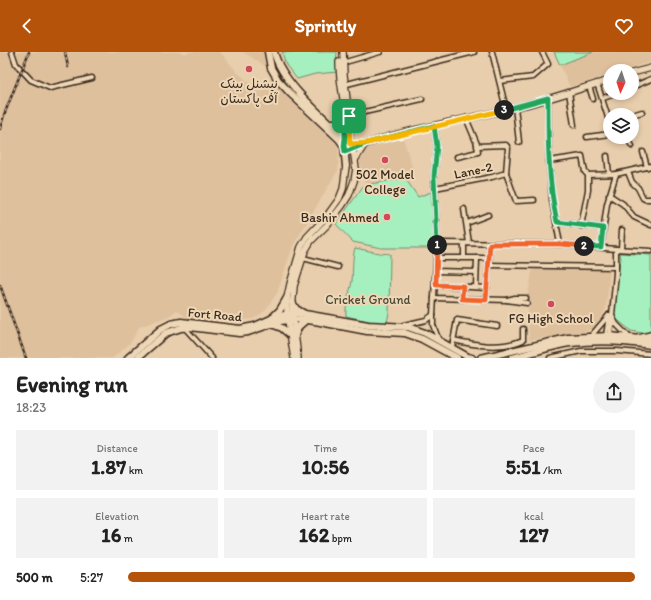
<!DOCTYPE html>
<meta charset="utf-8">
<style>
body{margin:0;font-family:Itim,"Playpen Sans Arabic",sans-serif;background:#f2f2f2;color:#222;height:100vh;display:flex;flex-direction:column;font-size:15px;white-space:nowrap}
*{box-sizing:border-box;margin:0}
p{font-size:13px;color:#767676}
.icon{flex:none;width:22px;height:22px;fill:none;stroke:currentColor;stroke-width:2;stroke-linecap:round;stroke-linejoin:round}
.map{position:relative;height:306px;overflow:hidden}
.details{display:flex;flex-direction:column;background:#fff;flex:1}
.details>*{flex:none}
.needle{width:26px;rotate:183deg}
.tools{position:absolute;left:603px;top:12px;display:grid;gap:8px}
.tools a{display:grid;place-items:center;width:36px;height:36px;border-radius:50%;background:#fff;box-shadow:0 2px 6px #0003;font-size:20px}
.pin{position:absolute;display:grid;place-items:center;width:34px;height:34px;color:#fff;margin:-17px;border-radius:8px;box-shadow:0 2px 6px #0006}
.km{position:absolute;width:20px;height:20px;margin:-10px;border-radius:50%;background:#222;color:#fff;font-size:11px;line-height:20px;text-align:center}
.round{display:grid;place-items:center;flex:none;width:42px;height:42px;border-radius:21px;background:#f2f2f2}
.headline{display:flex;align-items:center;justify-content:space-between;height:68px;padding:0 16px}
h1{font-size:22px;font-weight:800;line-height:30px}
.figures{display:grid;grid-template-columns:repeat(3,1fr);gap:6px;height:68px;padding:4px 16px}
.figures div{display:grid;align-content:center;border-radius:0px;background:#f2f2f2;text-align:center}
.figures b{font-size:20px;font-weight:800}
.figures small{font-size:11px;font-weight:400}
.figures p{font-size:11px}
ul{padding:0 16px;list-style:none;font-size:13px}
li{display:grid;grid-template-columns:64px 48px 1fr;align-items:center;height:30px}
li i{height:10px;border-radius:5px;background:#b45309}
header{display:flex;justify-content:space-between;align-items:center;height:52px;padding:0 16px;background:#b45309;color:#fff;font-size:18px;font-weight:800}
.map>svg:first-child{display:block}
.built{fill:#dec09d}
.green{fill:#a6f0bf;stroke:#708d6e}
.lines{fill:none;stroke-linecap:round;stroke-linejoin:round}
.street-casing{stroke:#3b2a1e;stroke-width:7}
.secondary-casing{stroke:#3b2a1e;stroke-width:8}
.primary-casing{stroke:#3b2a1e;stroke-width:9}
.street{stroke:#edd7b6;stroke-width:4}
.secondary{stroke:#edd7b6;stroke-width:5.5}
.primary{stroke:#edd7b6;stroke-width:6}
.rail-casing{stroke:#3b2a1e;stroke-width:2.5}
.rail{stroke:#edd7b6;stroke-width:1;stroke-dasharray:3;stroke-linecap:butt}
.split-1-casing{stroke:#fff;stroke-width:8}
.split-2-casing{stroke:#fff;stroke-width:8}
.split-3-casing{stroke:#fff;stroke-width:8}
.split-4-casing{stroke:#fff;stroke-width:8}
.split-1{stroke:#22a559;stroke-width:5}
.split-2{stroke:#f0652b;stroke-width:5}
.split-3{stroke:#22a559;stroke-width:5}
.split-4{stroke:#f5b400;stroke-width:5}
.poi-dot{fill:#d1495b;stroke:#edd7b6;stroke-width:1.5}
.labels{text-anchor:middle;stroke-width:4;stroke-linejoin:round;paint-order:stroke}
.poi-label{font-size:13px;fill:#3b2a1e;stroke:#edd7b6}
.street-label{font-size:13px;fill:#3b2a1e;stroke:#edd7b6}
.park-label{font-size:13px;fill:#4b4836;stroke:#edd7b6}
</style>
<header><svg class="icon" aria-label="back" viewBox="0 0 24 24"><path d="M15 5l-7 7 7 7"/></svg>Sprintly<svg class="icon" aria-label="heart" viewBox="0 0 24 24"><path d="M12 20l-8-8c-3-5 5-10 8-4 3-6 11-1 8 4z"/></svg></header>
<div class="map">
<svg width="651" height="306" viewBox="0 0 651 306">
<rect width="100%" height="100%" fill="#e8ceac"/>
<filter id="ink" filterUnits="userSpaceOnUse"><feTurbulence type="fractalNoise" baseFrequency=".025" numOctaves="2"/><feDisplacementMap in="SourceGraphic" scale="8" xChannelSelector="R" yChannelSelector="G"/><feConvolveMatrix kernelMatrix="1 2 1 2 8 2 1 2 1" color-interpolation-filters="sRGB"/></filter>
<g filter="url(#ink)">
<g class="built">
<polygon points="0,0 181,0 185,2 189,0 220,0 237,20 260,40 272,27 339,94 338,118 293,194 277,241 264,260 253,267 229,269 187,266 177,258 169,264 139,275 130,291 113,306 0,306"/>
<polygon points="243,0 266,0 270,17"/>
<polygon points="554,0 651,0 651,10 622,19 610,19 610,23 570,35"/>
<polygon points="402,83 414,121 394,127 365,131 359,104 365,97"/>
<polygon points="534,210 610,218 606,256 597,275 583,280 529,288 528,242"/>
</g>
<g class="green">
<polygon points="282,0 337,0 336,12 337,20 315,22 297,27 286,13"/>
<polygon points="554,0 593,0 560,13"/>
<polygon points="405,126 418,145 431,140 435,196 381,196 353,190 336,172 364,133"/>
<path d="M355 196 379 201 390 202 389 261 387 270 378 271 346 264C345 251 350 241 352 229 353 218 352 207 355 196Z"/>
<polygon points="620,201 651,203 651,279 642,281 631,279 614,265 618,216 621,207"/>
</g>
<g class="lines">
<defs>
<g id="street">
<polyline points="12,0 16,12 31,28 50,36 92,26"/>
<polyline points="492,0 506,57"/>
<polyline points="342,11 380,0"/>
<polyline points="500,29 533,25 548,12 542,0"/>
<polyline points="597,31 610,72"/>
<polyline points="343,33 474,0"/>
<polyline points="589,34 593,47"/>
<polyline points="632,35 651,27"/>
<polyline points="569,40 574,73"/>
<polyline points="548,46 549,109 552,148 560,192 616,197 616,221 610,284"/>
<polyline points="603,46 618,41"/>
<polyline points="515,55 519,90"/>
<polyline points="632,63 642,60"/>
<polyline points="347,64 422,47"/>
<polyline points="434,74 437,94 434,124 437,191"/>
<polyline points="587,85 610,82"/>
<polyline points="622,85 629,89 632,94"/>
<polyline points="643,100 647,115"/>
<polyline points="607,104 609,122"/>
<polyline points="457,105 478,100 477,92 466,66"/>
<polyline points="549,109 582,104 585,120 588,123 588,138 581,174"/>
<polyline points="628,120 632,130 638,136 643,146 645,147 651,147"/>
<polyline points="506,121 516,149 534,148"/>
<polyline points="588,123 616,122 651,114"/>
<polyline points="435,136 492,125 506,121 508,96 506,93 477,94"/>
<polyline points="609,143 623,152 634,165 651,173"/>
<polyline points="464,157 469,191"/>
<polyline points="557,170 603,176"/>
<polyline points="467,171 488,163"/>
<polyline points="601,195 607,152 616,122"/>
<polyline points="616,197 651,199"/>
<polyline points="621,197 622,178"/>
<polyline points="464,205 464,192"/>
<polyline points="303,206 338,215"/>
<polyline points="437,206 489,206"/>
<polyline points="489,213 616,215"/>
<polyline points="436,219 476,220"/>
<polyline points="436,233 487,236"/>
<polyline points="476,235 477,206"/>
<polyline points="434,246 507,248 515,246 526,246"/>
<polyline points="462,247 463,234"/>
<polyline points="486,248 490,192"/>
<polyline points="507,248 527,251"/>
<polyline points="612,264 616,272 629,285"/>
<polyline points="404,273 426,268 433,263"/>
<polyline points="184,275 212,306"/>
<polyline points="591,284 609,263"/>
<polyline points="606,284 609,263"/>
<path d="M453 288C475 293 501 298 523 288V277"/>
<polyline points="439,289 433,273 433,263 437,191 560,192"/>
<polyline points="452,295 457,268 497,274"/>
<polyline points="550,306 581,299 617,299 651,302"/>
</g>
<g id="secondary">
<path d="M339 10C339 36 349 63 345 89"/>
<polyline points="632,21 651,16"/>
<path d="M345 100C402 76 465 69 525 53 554 46 582 36 610 28"/>
<polyline points="355,108 365,92"/>
<polyline points="639,286 651,283"/>
<polyline points="294,306 287,262 287,246 290,232 301,195 307,185 326,165 339,147 343,137 346,114"/>
<polyline points="298,306 292,257 294,234 305,199 311,189 327,173 342,154 349,143 354,129 356,117 354,103 350,92 349,64 344,23 343,0"/>
</g>
<g id="primary">
<polyline points="268,0 271,16 278,28 290,41 339,87 344,94 346,114"/>
<path d="M274 0C282 31 322 64 345 86L350 92"/>
<polyline points="329,71 340,71 345,68"/>
<polyline points="292,250 296,257 303,261"/>
<polyline points="273,265 280,258 287,246"/>
<polyline points="272,272 282,276 290,283"/>
<polyline points="295,283 299,274 307,267"/>
<polyline points="128,306 161,277 171,272 181,270 240,277 255,274 278,264 299,261 368,273 408,275 425,281 468,305 472,306"/>
<polyline points="137,306 166,281 181,276 190,275 239,281 248,280 280,269 300,267 315,269 367,279 405,281 422,287 457,306"/>
<polyline points="481,306 568,286 609,284 651,288"/>
<path d="M512 306C531 301 551 294 570 291 596 288 625 289 651 293"/>
</g>
</defs>
<use href="#street" class="street-casing"/>
<use href="#secondary" class="secondary-casing"/>
<use href="#primary" class="primary-casing"/>
<use href="#street" class="street"/>
<use href="#secondary" class="secondary"/>
<use href="#primary" class="primary"/>
<defs>
<g id="rail">
<polyline points="65,0 68,15"/>
<polyline points="0,77 4,63 29,0"/>
<polyline points="0,233 26,306"/>
</g>
</defs>
<use href="#rail" class="rail-casing"/>
<use href="#rail" class="rail"/>
</g>
</g>
<g class="lines" filter="url(#ink)">
<defs>
<polyline id="split-1" points="349,64 345,65 345,86 344,94 345,100 367,91 434,74 437,94 434,124 437,193"/>
<polyline id="split-2" points="437,193 436,233 463,234 462,247 486,248 490,192 560,192 584,194"/>
<path id="split-3" d="M504 58 548 46C548 88 548 129 557 170L603 176 601 195 584 194"/>
<polyline id="split-4" points="349,64 350,92 367,91 504,58"/>
</defs>
<use href="#split-1" class="split-1-casing"/>
<use href="#split-2" class="split-2-casing"/>
<use href="#split-3" class="split-3-casing"/>
<use href="#split-4" class="split-4-casing"/>
<use href="#split-1" class="split-1"/>
<use href="#split-2" class="split-2"/>
<use href="#split-3" class="split-3"/>
<use href="#split-4" class="split-4"/>
</g>
<g class="poi-dot">
<circle cx="249" cy="17" r="4"/>
<circle cx="385" cy="108" r="4"/>
<circle cx="387" cy="165" r="4"/>
<circle cx="551" cy="252" r="4"/>
</g>
<g class="labels">
<g class="poi-label">
<text x="249" y="36">نیشنل بینک<tspan x="249" dy="15">آف پاکستان</tspan></text>
<text x="385" y="127">502 Model<tspan x="385" dy="15">College</tspan></text>
<text x="379" y="170" text-anchor="end">Bashir Ahmed</text>
<text x="551" y="271">FG High School</text>
</g>
<g class="street-label">
<text transform="translate(473 118) rotate(-12)" y="5">Lane-2</text>
<text transform="translate(215 262) rotate(5)" y="5">Fort Road</text>
</g>
<g class="park-label">
<text x="368" y="252">Cricket Ground</text>
</g>
</g>
</svg>
<div class="tools">
<a><svg class="needle" viewBox="-14 -14 28 28"><path d="M0-13l5 13h-10z" fill="#e53935"/><path d="M0 13l5-13h-10z" fill="#767676"/></svg></a>
<a><svg class="icon" aria-label="layers" viewBox="0 0 24 24"><path d="M12 4l9 5-9 5-9-5zM3 14l9 5 9-5"/></svg></a>
</div>
<div class="pin" style="left:349px;top:64px;background:#1e9e55"><svg class="icon" aria-label="arrive" viewBox="0 0 24 24"><path d="M6 21V4h12l-3 4 3 4H6"/></svg></div>
<b class="km" style="left:437px;top:193px">1</b>
<b class="km" style="left:584px;top:194px">2</b>
<b class="km" style="left:504px;top:58px">3</b>
</div>
<section class="details">
<div class="headline"><div><h1>Evening run</h1><p>18:23</p></div><a class="round"><svg class="icon" aria-label="share" viewBox="0 0 24 24"><path d="M12 15V3M7 8l5-5 5 5M5 13v7h14v-7"/></svg></a></div>
<div class="figures">
<div><p>Distance</p><b>1.87<small> km</small></b></div>
<div><p>Time</p><b>10:56</b></div>
<div><p>Pace</p><b>5:51<small> /km</small></b></div>
</div>
<div class="figures">
<div><p>Elevation</p><b>16<small> m</small></b></div>
<div><p>Heart rate</p><b>162<small> bpm</small></b></div>
<div><p>kcal</p><b>127</b></div>
</div>
<ul>
<li><b>500 m</b>5:27<i style="width:100%"></i></li>
</ul>
</section>
